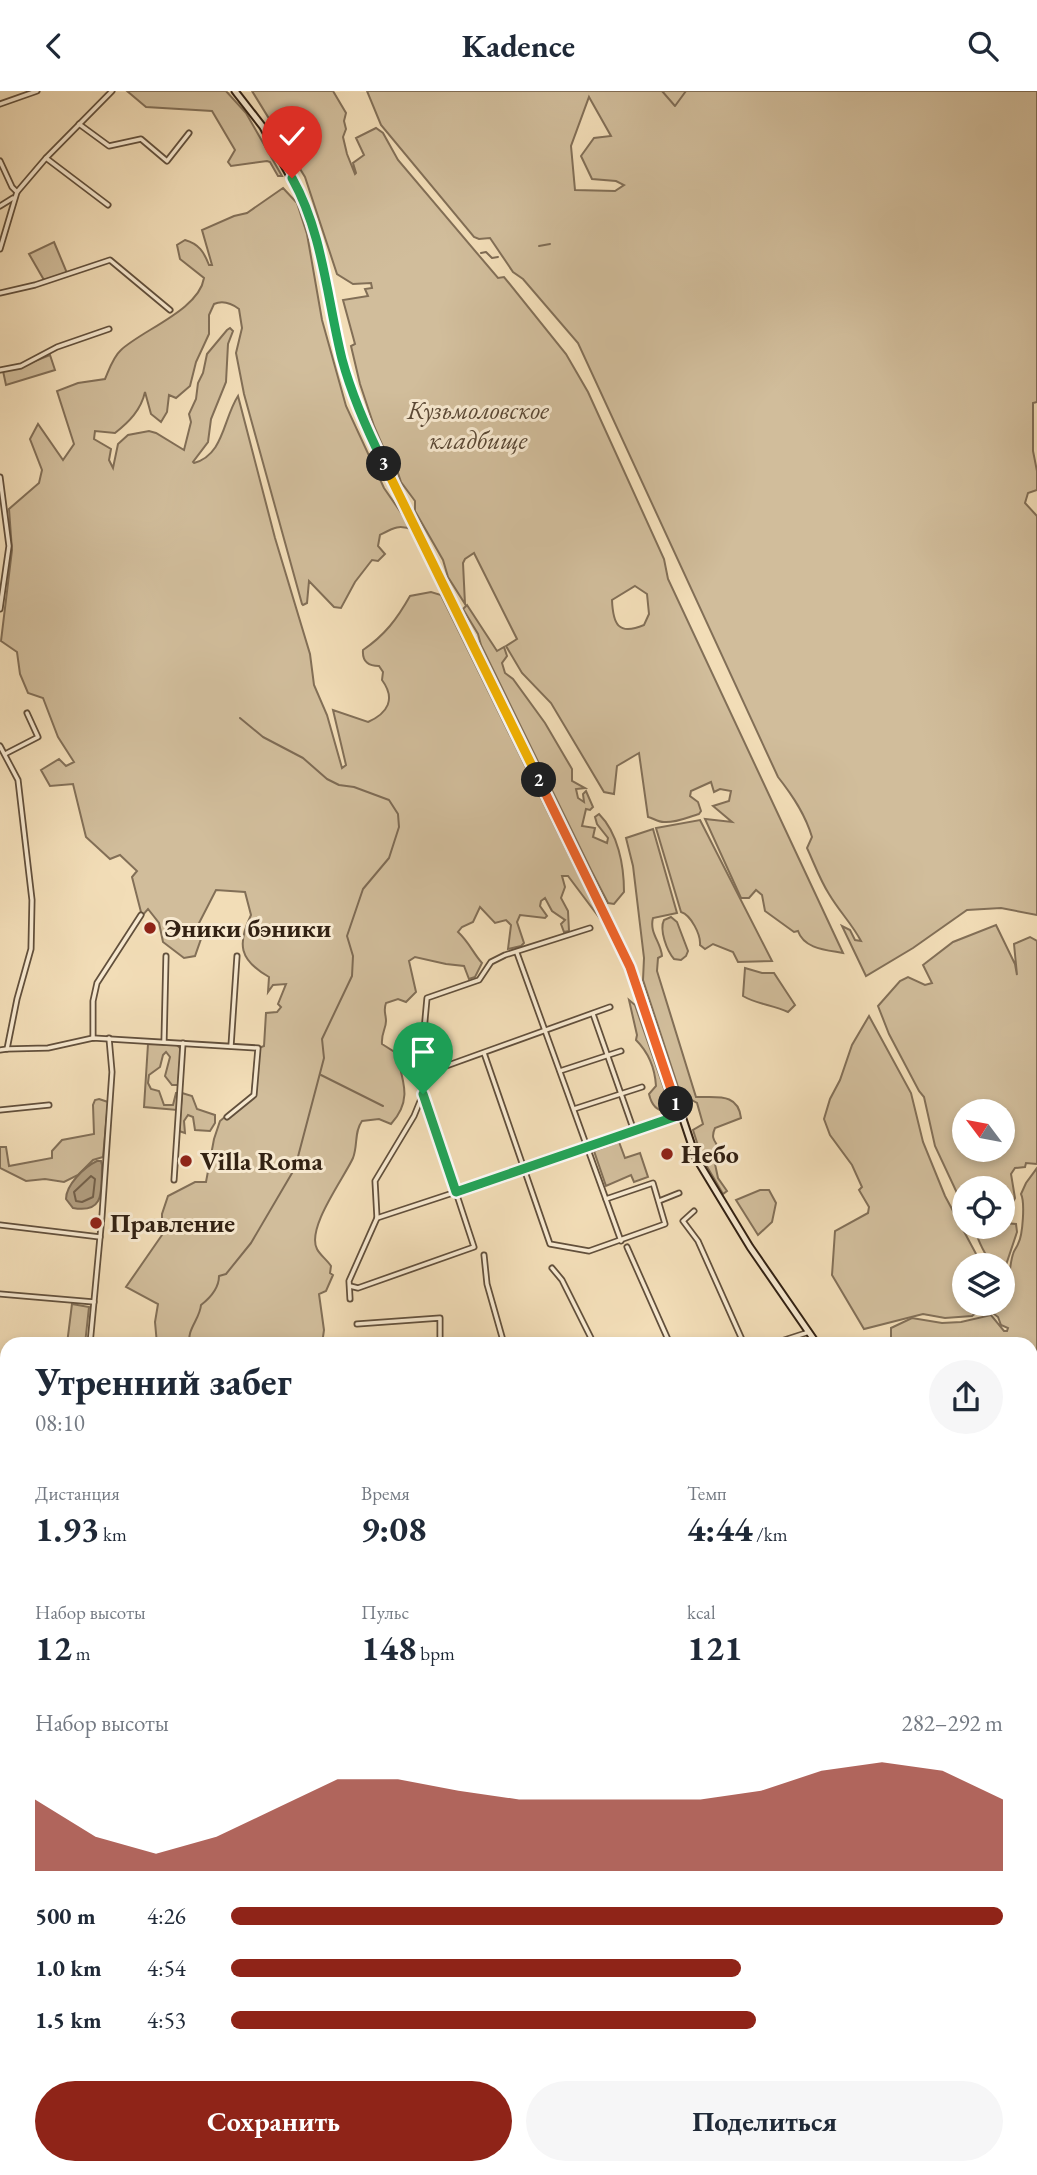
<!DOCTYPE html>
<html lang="ru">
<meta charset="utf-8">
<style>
body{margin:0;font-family:"EB Garamond",serif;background:#f6f6f7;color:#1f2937;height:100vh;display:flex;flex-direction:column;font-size:26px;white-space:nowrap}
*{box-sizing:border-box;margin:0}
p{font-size:23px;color:#747a83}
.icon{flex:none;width:38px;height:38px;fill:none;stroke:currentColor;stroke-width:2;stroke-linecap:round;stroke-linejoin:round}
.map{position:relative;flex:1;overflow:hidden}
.panel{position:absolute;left:0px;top:1246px;width:1038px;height:838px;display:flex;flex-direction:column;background:#fff;border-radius:21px 21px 0 0;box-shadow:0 4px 10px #0003}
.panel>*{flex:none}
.needle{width:46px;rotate:302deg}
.tools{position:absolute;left:952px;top:1008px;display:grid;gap:14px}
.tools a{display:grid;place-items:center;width:63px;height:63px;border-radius:50%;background:#fff;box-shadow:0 4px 10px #0003;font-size:35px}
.pin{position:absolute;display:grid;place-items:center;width:60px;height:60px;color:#fff;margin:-72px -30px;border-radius:50% 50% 50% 0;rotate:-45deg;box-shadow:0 0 7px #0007}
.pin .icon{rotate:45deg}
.km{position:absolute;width:35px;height:35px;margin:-18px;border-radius:50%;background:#222;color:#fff;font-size:19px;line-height:35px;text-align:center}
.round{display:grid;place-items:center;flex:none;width:74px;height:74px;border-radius:37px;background:#f6f6f7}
.overview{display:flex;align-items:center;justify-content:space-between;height:119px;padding:0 35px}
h1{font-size:38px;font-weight:700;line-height:52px}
.stats{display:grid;grid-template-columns:repeat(3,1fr);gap:10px;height:119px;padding:7px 35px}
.stats div{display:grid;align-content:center}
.stats b{font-size:35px;font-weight:700}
.stats small{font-size:19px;font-weight:400}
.stats p{font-size:19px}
.chart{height:196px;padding:14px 35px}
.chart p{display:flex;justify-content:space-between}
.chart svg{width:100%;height:126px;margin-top:7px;fill:#8f2418;opacity:.7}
.primary-button{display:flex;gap:14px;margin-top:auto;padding:14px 35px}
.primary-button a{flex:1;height:80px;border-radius:42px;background:#8f2418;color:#fff;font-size:28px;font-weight:700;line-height:80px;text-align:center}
.primary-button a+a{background:#f6f6f7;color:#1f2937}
ul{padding:0 35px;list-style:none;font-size:23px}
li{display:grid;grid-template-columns:112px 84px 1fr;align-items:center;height:52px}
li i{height:18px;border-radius:9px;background:#8f2418}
header{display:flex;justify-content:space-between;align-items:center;height:91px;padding:0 35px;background:#fff;font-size:32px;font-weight:700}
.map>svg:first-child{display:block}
.green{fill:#d1bd9b;stroke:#826f57;stroke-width:2;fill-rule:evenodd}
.water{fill:#b19d7f;stroke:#7e6b54;stroke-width:2}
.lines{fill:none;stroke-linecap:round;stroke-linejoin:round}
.shore{stroke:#725f49;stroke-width:2}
.stream{stroke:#7e6b54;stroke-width:2}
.river{stroke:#b19d7f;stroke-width:9}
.street-casing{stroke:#62503c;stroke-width:7}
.secondary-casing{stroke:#322113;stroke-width:9}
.street{stroke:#f7e9d0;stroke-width:3.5}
.secondary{stroke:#f7e9d0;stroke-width:5}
.rail-casing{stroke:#322113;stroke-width:4.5}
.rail{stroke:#f7e9d0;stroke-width:2;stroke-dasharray:5;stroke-linecap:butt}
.split-1-casing{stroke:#fff;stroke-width:14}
.split-2-casing{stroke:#fff;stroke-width:14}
.split-3-casing{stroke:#fff;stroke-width:14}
.split-4-casing{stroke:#fff;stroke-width:14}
.split-1{stroke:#22a559;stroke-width:9}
.split-2{stroke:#f0652b;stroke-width:9}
.split-3{stroke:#f5b400;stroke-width:9}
.split-4{stroke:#22a559;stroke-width:9}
.poi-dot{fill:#8f2418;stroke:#f7e9d0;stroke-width:2.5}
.labels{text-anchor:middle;stroke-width:6;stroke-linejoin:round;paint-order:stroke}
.park-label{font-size:26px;font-style:italic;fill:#5a4835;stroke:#f7e9d0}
.poi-label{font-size:26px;font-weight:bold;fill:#322113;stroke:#f7e9d0;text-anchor:start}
</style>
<header><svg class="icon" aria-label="back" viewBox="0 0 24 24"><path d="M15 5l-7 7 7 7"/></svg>Kadence<svg class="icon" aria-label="search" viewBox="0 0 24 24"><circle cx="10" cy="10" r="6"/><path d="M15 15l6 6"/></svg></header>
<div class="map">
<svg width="1037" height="2084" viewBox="0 0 1037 2084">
<rect width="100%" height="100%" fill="#f2ddb7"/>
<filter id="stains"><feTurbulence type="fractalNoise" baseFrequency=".00286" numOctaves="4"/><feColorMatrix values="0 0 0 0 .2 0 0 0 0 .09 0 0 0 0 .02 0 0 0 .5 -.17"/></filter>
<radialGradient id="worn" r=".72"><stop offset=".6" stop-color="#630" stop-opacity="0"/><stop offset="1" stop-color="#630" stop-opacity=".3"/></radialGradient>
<g class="green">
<polygon points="127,0 226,0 246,22 282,85 278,85 270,71 267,70 231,75 228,71 235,59 212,20 146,16"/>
<path d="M252 0H333L346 22 344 30 346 38 343 46 347 63 355 83 356 82 353 72 364 64 356 47 376 37 383 42 398 69 498 187 504 186 566 263 588 301 664 468 668 488 843 862C827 859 804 858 798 840L794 841 765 820 762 804 756 799 749 807H741L705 728 732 731 713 715 729 710 731 700 720 698 714 701 711 691 691 700 690 705 698 711 701 720 699 723C688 726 676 732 664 731 658 731 653 727 648 726L639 662 617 675 614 703 604 701 551 612 522 582 506 555 517 548 474 462 465 468 463 472 465 513 448 486 443 469 415 420V410L401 391 396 376 387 365 374 335 360 293 351 255 355 253 343 209 368 205 365 198 372 197 371 192 353 193 337 183 305 86ZM635 495 647 503 649 523 644 534C618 545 613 533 612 509Z"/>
<path d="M367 0H1037V311L1033 312V360L1037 380V399L1028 402 1025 412 1037 425V824L1001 817 967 819 913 857 866 885 842 835 850 839 855 849 861 850C852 833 839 820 829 803 820 789 814 772 807 757L812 746C805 723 793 705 778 686L578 252 523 188 513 181 490 147 479 148 474 146 381 34ZM589 6 611 45 594 47 581 65 592 88 616 90 624 94 615 100 575 99 571 55Z"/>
<path d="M283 97 297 112 307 143 322 229 346 315 384 397 413 439C399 433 393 437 380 444L378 455 385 463 378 470 372 469 355 491 341 517 334 516 309 490 307 512 303 514 302 513 244 303 236 262 242 237 239 218C231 212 223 209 214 213L209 224V243L196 271 190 295 176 307 169 304 167 321 161 331 151 323 145 301C141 319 129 331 115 342L95 340 94 348 111 358 109 369 113 377 118 353 128 344 149 340 156 342 184 359 191 331 189 323 196 308 198 292 203 282 207 263 227 239 230 237 233 240 228 253 226 291 211 328 208 351 193 371 194 372C224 364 223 328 238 305L275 447 310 563 314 594 327 624 342 677 346 674 333 619 368 631C388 622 396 608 382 589L383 581 379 575C369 575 362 571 363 559 385 544 397 528 410 505L431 501 441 504 601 829 568 785H562L565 796 561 807 568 820 569 840 564 841 561 833 565 829 552 820 545 807 541 810 540 815 547 825 545 827 520 824 517 831 524 852 521 855 508 858 511 834 506 829 495 832 480 816 473 831 462 836 458 841C469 851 473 862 482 872L475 886 469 888 464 875 446 873 415 866 409 870 416 901 406 911 398 908 386 912C383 920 386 923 386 930 386 938 381 942 382 953L396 962C403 990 413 1009 391 1033L379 1028 362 1030C354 1041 358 1054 353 1067 344 1087 306 1137 317 1158 320 1164 327 1169 331 1175L330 1182 333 1184 326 1200 319 1203 324 1239 322 1253H157L155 1231 158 1213 126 1196 162 1144V1123L168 1105 195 1091H206L214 1048 220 1030 252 1003 256 958 264 955 266 922 277 921 281 916 278 913 286 893 273 894 268 901 269 886C239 869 237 853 251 824L245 801 216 799 197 836 202 845 195 865 184 867 163 851 159 832 148 818 142 825 132 786 137 780 120 764 110 768 86 746 73 693 50 695 41 679 59 668 66 675 74 671 58 646 43 607 28 602 20 583 17 561 1 550 12 459 9 418 39 392 42 379 30 348 38 333 63 369 74 353 57 300 78 292 105 288C109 279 113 266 121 259 142 239 199 219 204 187L180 168 177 154 185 149C199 153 204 161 209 174H212L202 139 234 125 247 122Z"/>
<polygon points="54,151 67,182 44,189 29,163"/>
<polygon points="50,264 55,279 6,294 3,280 17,277"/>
<path d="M467 514 497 560 504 556 507 565 502 572 505 582 513 588 545 632 572 678V690L585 697 576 698 578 707 584 711 583 703 586 700 593 716 590 719 586 718 582 735 595 737 593 746 607 752 608 747 597 733 595 726 599 723C618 742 624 774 624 801L614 813 608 812 591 779 481 554 478 543 463 518Z"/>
<path d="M700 729 772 870 738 871 733 861 713 853 705 858 700 854C701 844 691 824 681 821L656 737Z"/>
<path d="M653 738 677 822 653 827C649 842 661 851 662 865L658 867 657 880 696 1006C716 1007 738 1001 741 1027L715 1037C707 1055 727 1050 715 1073L718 1087 727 1100 723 1103 702 1067 693 1039 703 1033 697 1012 688 1007 679 999 643 889 644 867 633 775 626 747Z"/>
<path d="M671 826 677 831 688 860 686 865 681 869 674 868C667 860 659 839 664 829Z"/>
<path d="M996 834 1015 873 1017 884 1014 853 1030 846 1037 850V1073L1026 1072 1025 1076 1015 1077 1011 1083 1015 1107 1003 1130V1097H964V1117L935 1055 924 1006 919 1000 889 943 878 915 900 890 908 886 925 894 932 892 923 874 953 851ZM975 1015 979 1020H1003V1059H964V1020H977Z"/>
<path d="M745 877 762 882H774L795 914 788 921C773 914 756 913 743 905Z"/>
<path d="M629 909 635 914 667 1006 666 1020C656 1020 651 1012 649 1003L656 995C655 978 648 961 636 949L637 944Z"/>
<polygon points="869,925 911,1002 923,1051 945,1105 982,1174 964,1174 964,1213 987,1213 972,1225 945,1227 923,1223 864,1238 832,1184 835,1140 868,1122 869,1116 859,1099 862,1096 852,1074 830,1044 824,1028 830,1008 840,989 852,954"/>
<polygon points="148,953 177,954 181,958 178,994 172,994 165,985 170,966 166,961 163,964 160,976 149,984 148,992 151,998 159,1000 164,1014 173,1014 176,1002 178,1002 177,1019 144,1016"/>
<polygon points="182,1002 192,1005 197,1018 215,1024 215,1032 210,1040 195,1039 193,1026 188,1024 184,1030 185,1042 179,1040"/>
<polygon points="99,1008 108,1011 103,1066 93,1069 78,1084 64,1091 45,1088 26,1090 0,1077 0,1056 6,1056 9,1075 52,1067 52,1060 62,1049 94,1043 93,1014 95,1009"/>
<polygon points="619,1051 625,1067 640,1062 648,1086 634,1091 631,1084 606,1095 594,1060"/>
<path d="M1037 1077V1312H1031V1253H891V1237L912 1227 942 1232 961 1231 991 1224 1004 1240H1007L1008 1237 1001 1234 998 1226 989 1219 1003 1213C1010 1198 1008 1179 1013 1163 1014 1159 1017 1156 1018 1153 1023 1144 1025 1111 1021 1103L1026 1092Z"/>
<polygon points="760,1099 769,1099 776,1112 772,1131 758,1144 736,1109"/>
<path d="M1003 1132 1016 1133 1017 1141 1006 1174 1003 1205V1174C985 1174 980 1150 973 1136H1003Z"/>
<polygon points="72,1213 89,1216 85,1253 67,1253"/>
<polygon points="0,1270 7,1292 7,1353 4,1352 0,1343"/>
<polygon points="1037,1320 1037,1412 1031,1406 1031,1321"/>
<polygon points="1031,1438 1037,1453 1037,1530 1032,1531 1031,1539"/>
<polygon points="0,1659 7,1665 7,1786 2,1779 3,1767 0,1766"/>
<polygon points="1031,1776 1037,1778 1037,2034 1031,2040 1031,1933 1035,1937 1037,1934 1031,1929"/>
<polygon points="283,2077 294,2083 295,2081 290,2077 373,2077 377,2084 277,2084 278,2080"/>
<polygon points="378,2077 556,2077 561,2084 381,2084"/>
<polygon points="768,2077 907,2077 891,2084 769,2084"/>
</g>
<path class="water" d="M97 1070H101L102 1074C101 1098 106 1123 73 1117L66 1108C66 1094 84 1076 97 1070Z"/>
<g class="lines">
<polygon class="shore" points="91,1085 95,1088 93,1106 82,1111 76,1110 74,1101"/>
<g class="stream">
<polyline points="662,0 675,15 686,0"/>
<polyline points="539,155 550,153"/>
<polyline points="481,162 486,161 492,167 498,166"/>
<polyline points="321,984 383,1015"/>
<path d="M190 1253C186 1239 200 1228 201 1214 210 1207 219 1197 219 1185L226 1183 251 1152 295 1077 324 967 322 948 352 885 353 865 347 845 363 798 389 767 399 736 398 723 389 709 354 696 339 694 327 688 303 667 263 646 240 627"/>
<polyline points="273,2077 276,2081 276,2084"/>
</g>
<g class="river">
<polyline points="0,1667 7,1677"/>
<path d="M7 1700C0 1719 1 1749 7 1769"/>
<polyline points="0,1848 7,1837"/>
</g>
<defs>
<g id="street">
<polyline points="0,13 37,0"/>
<polyline points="79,33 109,55 141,48 167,70 189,42"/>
<polyline points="46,67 108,114"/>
<polyline points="0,70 12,96 17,101"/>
<polyline points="0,115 13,107"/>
<polyline points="0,158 17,101 46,67 112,0"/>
<polyline points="0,202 35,194 110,169 170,219"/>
<polyline points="0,279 21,275 57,256 109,238"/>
<polyline points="0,386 9,455 0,518"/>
<polyline points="0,655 18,689 32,809 31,858 17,908 7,958 0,959"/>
<polyline points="5,663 38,646 27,622"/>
<polyline points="517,862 621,1150"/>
<polyline points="593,923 634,1040"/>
<polyline points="93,947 93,910 97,892 141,824"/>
<polyline points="164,951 166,865"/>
<polyline points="231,955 237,865"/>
<polyline points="7,958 48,957 93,947 258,957 254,1004 227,1026"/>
<polyline points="484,962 550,1153 589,1160 665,1133 653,1092 606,1108"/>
<polyline points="560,980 621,960"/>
<polyline points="421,984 610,916"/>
<polyline points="574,1018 642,996"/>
<polyline points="0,1019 49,1014"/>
<polyline points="174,1089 183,952"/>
<polyline points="659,1110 679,1102"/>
<polyline points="694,1120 683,1130 698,1150 744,1253"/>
<polyline points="377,1127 586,1058 680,1024"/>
<polyline points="0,1134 100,1146"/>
<polyline points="627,1156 670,1253"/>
<polyline points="484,1164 487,1193 504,1253"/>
<polyline points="552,1177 562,1189 594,1253"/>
<polyline points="350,1195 358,1197 474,1156 424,1004"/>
<polyline points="0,1203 94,1211"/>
<polyline points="350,1208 349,1190 377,1127 375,1090 414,1025 423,1003 420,984 427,907 479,889 491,871 505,864 590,837"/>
<polyline points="357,1233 440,1227 440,1253"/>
<polyline points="90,1253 102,1125 112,981 109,947"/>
<polyline points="772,1253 809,1241"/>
<polyline points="4,1271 7,1271"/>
<polyline points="0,1616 7,1621"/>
<polyline points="1031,1646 1037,1642"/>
<polyline points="0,2012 7,2017"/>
<polyline points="52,2077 59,2084"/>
<polyline points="198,2077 200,2084"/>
<polyline points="375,2077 379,2084"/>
<polyline points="635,2077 640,2084"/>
</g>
<g id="secondary">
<polyline points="235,0 263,36 303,109 320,162 341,266 357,316 622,857 648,923 696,1067 750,1156 817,1253"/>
<polyline points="1031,1611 1037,1618"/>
<polyline points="1031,2066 1037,2059"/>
<polyline points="1015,2084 1021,2077"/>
</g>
</defs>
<use href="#street" class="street-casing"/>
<use href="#secondary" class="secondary-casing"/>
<use href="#street" class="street"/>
<use href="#secondary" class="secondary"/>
<defs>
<g id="rail">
<polyline points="0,1575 7,1583"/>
<polyline points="577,2077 582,2084"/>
</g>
</defs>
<use href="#rail" class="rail-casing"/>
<use href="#rail" class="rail"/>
</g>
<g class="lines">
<defs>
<polyline id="split-1" points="423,1003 456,1101 680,1024 676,1013"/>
<polyline id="split-2" points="539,689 630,876 676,1013"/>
<polyline id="split-3" points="384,373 539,689"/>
<path id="split-4" d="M292 87C323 142 327 208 342 268 352 305 367 339 384 373"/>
</defs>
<use href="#split-1" class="split-1-casing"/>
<use href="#split-2" class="split-2-casing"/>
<use href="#split-3" class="split-3-casing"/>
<use href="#split-4" class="split-4-casing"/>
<use href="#split-1" class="split-1"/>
<use href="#split-2" class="split-2"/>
<use href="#split-3" class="split-3"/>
<use href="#split-4" class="split-4"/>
</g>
<g class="poi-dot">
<circle cx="150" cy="837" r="7"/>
<circle cx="667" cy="1063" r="7"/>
<circle cx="186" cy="1070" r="7"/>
<circle cx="96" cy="1132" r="7"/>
</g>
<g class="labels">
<g class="park-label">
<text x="478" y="328">Кузьмоловское<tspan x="478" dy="30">кладбище</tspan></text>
</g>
<g class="poi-label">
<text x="164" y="846">Эники бэники</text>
<text x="681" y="1072">Небо</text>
<text x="200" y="1079">Villa Roma</text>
<text x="110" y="1141">Правление</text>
</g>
</g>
<rect width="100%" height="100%" filter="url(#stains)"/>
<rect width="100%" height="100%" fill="url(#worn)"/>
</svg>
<div class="tools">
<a><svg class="needle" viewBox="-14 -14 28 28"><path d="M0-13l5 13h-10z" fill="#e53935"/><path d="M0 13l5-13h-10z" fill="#747a83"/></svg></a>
<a><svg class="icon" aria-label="locate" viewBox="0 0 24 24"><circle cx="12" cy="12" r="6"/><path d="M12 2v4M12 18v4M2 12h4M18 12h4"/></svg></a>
<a><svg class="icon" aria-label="layers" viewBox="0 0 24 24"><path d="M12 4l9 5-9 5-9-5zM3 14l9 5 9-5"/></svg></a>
</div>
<div class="pin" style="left:423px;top:1003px;background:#1e9e55"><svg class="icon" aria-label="arrive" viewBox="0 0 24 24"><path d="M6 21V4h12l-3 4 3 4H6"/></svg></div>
<div class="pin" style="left:292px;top:87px;background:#d93025"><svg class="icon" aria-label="check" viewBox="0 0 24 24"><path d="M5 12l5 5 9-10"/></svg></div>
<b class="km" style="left:676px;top:1013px">1</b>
<b class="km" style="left:539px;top:689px">2</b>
<b class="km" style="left:384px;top:373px">3</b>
<section class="panel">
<div class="overview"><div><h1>Утренний забег</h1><p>08:10</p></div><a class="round"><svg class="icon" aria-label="share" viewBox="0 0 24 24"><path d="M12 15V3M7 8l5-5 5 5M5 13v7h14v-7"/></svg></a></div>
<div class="stats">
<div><p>Дистанция</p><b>1.93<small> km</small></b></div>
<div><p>Время</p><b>9:08</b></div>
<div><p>Темп</p><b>4:44<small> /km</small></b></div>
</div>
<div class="stats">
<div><p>Набор высоты</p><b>12<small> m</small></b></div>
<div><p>Пульс</p><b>148<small> bpm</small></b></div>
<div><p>kcal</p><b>121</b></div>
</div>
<div class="chart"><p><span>Набор высоты</span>282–292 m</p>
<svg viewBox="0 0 160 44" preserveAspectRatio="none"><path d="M0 44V19L10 32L20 38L30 32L40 22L50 12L60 12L70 16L80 19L90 19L100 19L110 19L120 16L130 9L140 6L150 9L160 19V44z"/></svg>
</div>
<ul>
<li><b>500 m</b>4:26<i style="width:100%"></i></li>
<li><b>1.0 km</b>4:54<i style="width:66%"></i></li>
<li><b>1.5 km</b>4:53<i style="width:68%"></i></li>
</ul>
<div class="primary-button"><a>Сохранить</a><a>Поделиться</a></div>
</section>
</div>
